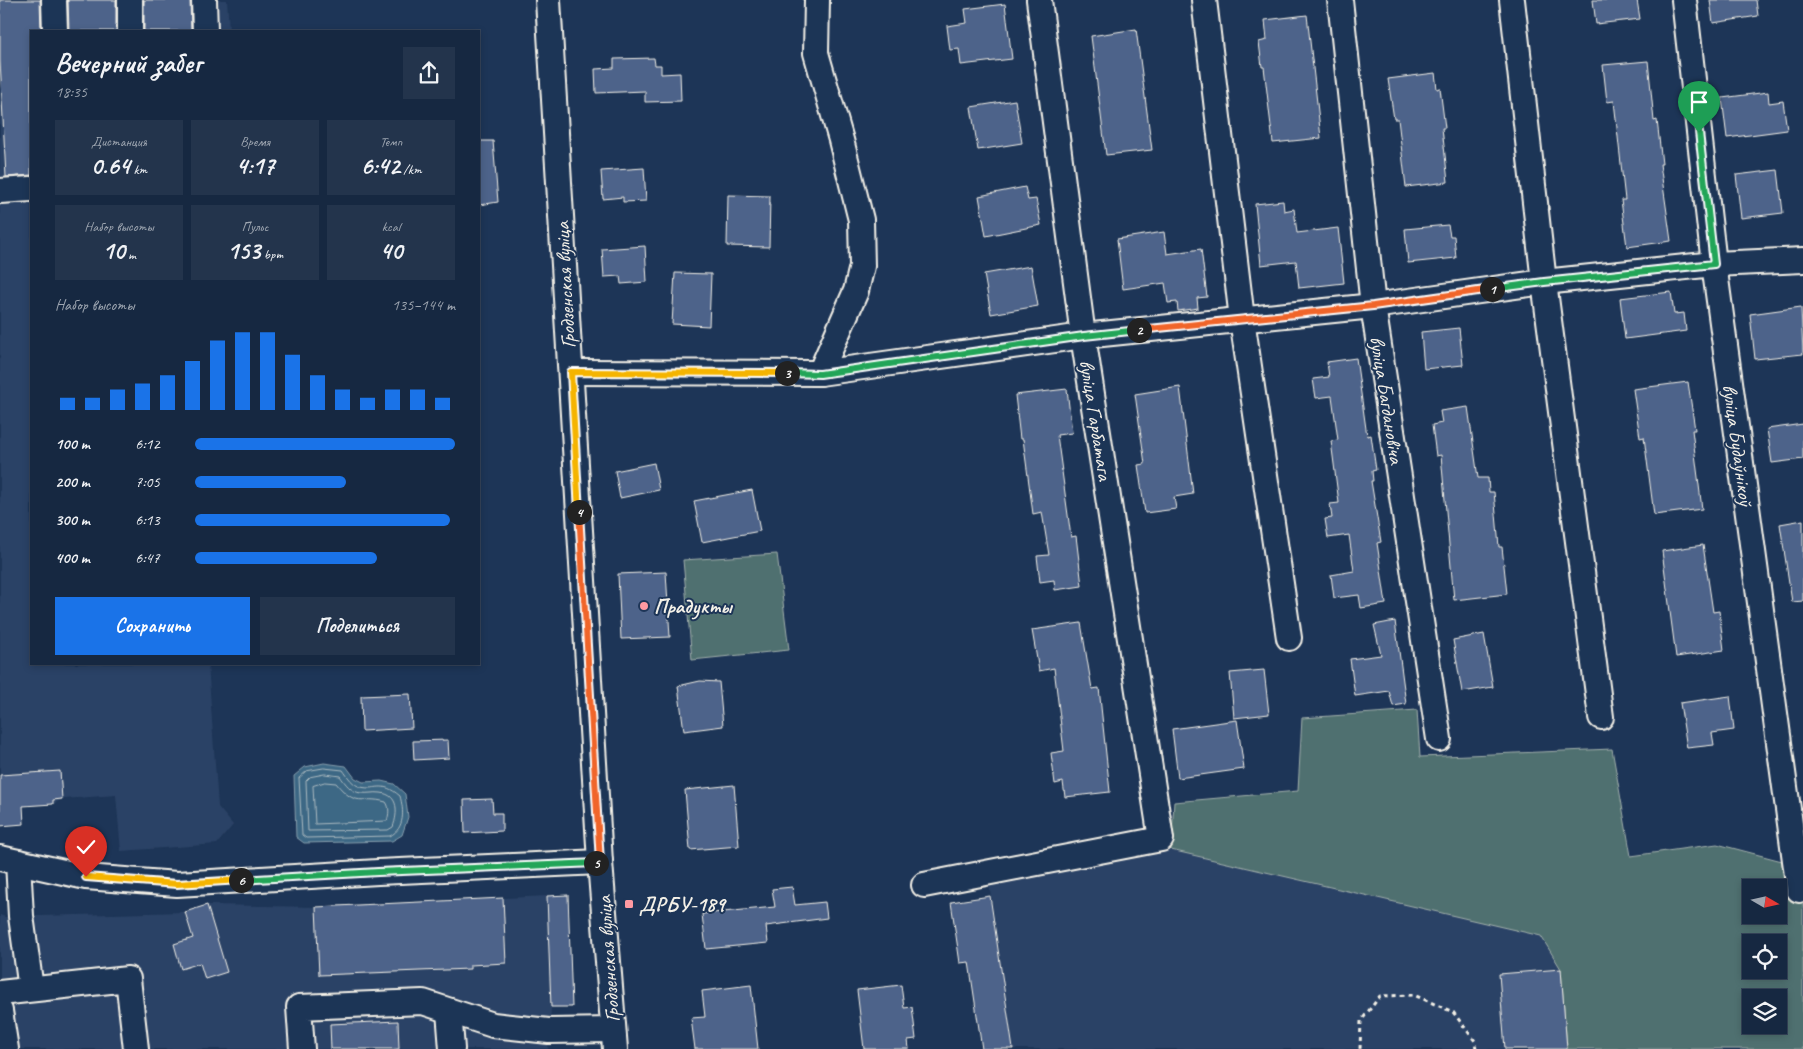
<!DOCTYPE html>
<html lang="ru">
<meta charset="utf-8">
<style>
body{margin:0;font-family:Caveat,sans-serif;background:#23344c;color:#f1f3f6;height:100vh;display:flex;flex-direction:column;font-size:19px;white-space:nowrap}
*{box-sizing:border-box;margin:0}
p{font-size:16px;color:#9ea6b1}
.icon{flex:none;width:28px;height:28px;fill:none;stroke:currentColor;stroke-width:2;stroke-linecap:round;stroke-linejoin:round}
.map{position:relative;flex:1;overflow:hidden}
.side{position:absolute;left:30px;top:30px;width:450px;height:635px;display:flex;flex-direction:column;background:#162841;border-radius:0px;box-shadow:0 2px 8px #0003,0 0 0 1px #35445a}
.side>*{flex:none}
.needle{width:32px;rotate:99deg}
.controls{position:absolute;left:1742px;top:879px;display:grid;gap:10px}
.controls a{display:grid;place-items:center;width:45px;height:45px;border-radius:0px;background:#162841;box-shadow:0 2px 8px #0003,0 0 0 1px #35445a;font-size:25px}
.pin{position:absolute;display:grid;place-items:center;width:42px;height:42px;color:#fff;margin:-51px -21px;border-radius:50% 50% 50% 0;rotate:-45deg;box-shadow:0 0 5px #0007}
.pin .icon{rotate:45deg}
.km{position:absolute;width:25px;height:25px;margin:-12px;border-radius:50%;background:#222;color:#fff;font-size:14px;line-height:25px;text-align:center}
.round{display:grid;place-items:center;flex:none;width:52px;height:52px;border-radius:0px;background:#23344c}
.overview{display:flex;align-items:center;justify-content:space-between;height:85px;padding:0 25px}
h1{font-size:28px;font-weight:800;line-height:38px}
.metrics{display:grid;grid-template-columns:repeat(3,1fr);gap:8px;height:85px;padding:5px 25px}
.metrics div{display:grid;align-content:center;border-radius:0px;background:#23344c;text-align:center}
.metrics b{font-size:25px;font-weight:800}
.metrics small{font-size:14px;font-weight:400}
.metrics p{font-size:14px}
.chart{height:140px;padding:10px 25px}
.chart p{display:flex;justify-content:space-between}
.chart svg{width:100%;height:90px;margin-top:5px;stroke:#1a73e8;stroke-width:6}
.action{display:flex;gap:10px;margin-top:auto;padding:10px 25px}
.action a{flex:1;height:58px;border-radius:0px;background:#1a73e8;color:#fff;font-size:20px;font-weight:800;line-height:58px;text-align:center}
.action a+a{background:#23344c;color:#f1f3f6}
ul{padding:0 25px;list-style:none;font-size:16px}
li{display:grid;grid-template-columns:80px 60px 1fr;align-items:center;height:38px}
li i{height:12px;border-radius:6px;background:#1a73e8}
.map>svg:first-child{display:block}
.built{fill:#2c4366}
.green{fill:#50706f;stroke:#a2b0ac;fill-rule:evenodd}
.water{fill:#3e6885;stroke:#879fad}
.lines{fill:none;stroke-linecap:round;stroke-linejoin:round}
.shore{stroke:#abbac0;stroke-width:1}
.building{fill:#4e648a;stroke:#f4f1e8}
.minor-casing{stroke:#f4f1e8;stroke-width:28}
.path{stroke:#f4f1e8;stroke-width:3;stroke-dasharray:4 4;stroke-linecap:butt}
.minor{stroke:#1d3557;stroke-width:24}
.split-1-casing{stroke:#fff;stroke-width:10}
.split-2-casing{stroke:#fff;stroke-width:10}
.split-3-casing{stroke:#fff;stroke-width:10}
.split-4-casing{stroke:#fff;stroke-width:10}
.split-5-casing{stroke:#fff;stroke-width:10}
.split-6-casing{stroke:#fff;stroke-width:10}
.split-7-casing{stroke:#fff;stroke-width:10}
.split-1{stroke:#22a559;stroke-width:6}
.split-2{stroke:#f0652b;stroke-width:6}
.split-3{stroke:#22a559;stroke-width:6}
.split-4{stroke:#f5b400;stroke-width:6}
.split-5{stroke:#f0652b;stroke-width:6}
.split-6{stroke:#22a559;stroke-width:6}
.split-7{stroke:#f5b400;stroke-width:6}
.poi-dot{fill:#ff9aa2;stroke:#1d3557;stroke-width:2}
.labels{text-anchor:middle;stroke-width:4;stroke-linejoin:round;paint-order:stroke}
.street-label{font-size:21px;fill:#f4f1e8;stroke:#1d3557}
.poi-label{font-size:21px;font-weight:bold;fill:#f4f1e8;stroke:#1d3557;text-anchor:start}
</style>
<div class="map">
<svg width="1803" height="1049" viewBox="0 0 1803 1049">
<rect width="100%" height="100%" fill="#1d3557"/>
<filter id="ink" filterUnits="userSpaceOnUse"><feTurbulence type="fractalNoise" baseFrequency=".02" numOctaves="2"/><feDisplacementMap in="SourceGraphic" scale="10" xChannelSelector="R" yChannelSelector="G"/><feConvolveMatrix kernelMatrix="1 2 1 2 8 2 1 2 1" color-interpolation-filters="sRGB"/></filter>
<g filter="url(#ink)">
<g class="built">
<polygon points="0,0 227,0 229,31 31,31 31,664 208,664 218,807 233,825 217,844 121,851 116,795 63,799 53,804 24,806 24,824 0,826"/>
<polygon points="1171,850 1541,936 1561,969 1567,1049 1013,1049 989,883"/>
<polygon points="568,895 572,1007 551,1008 548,1049 0,1049 0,915 5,917 185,912 207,905 316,907"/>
</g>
<g class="green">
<polygon points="777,554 789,650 692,660 683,560"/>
<path d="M1417 710 1420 757 1612 749 1631 856 1717 844 1782 861 1786 898 1803 895V1049H1567L1561 969 1541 936 1171 850 1174 802 1298 791 1302 718ZM1751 888H1779V915H1751ZM1751 942H1779V970H1751ZM1751 998H1779V1025H1751Z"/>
</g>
<polygon class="water" points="324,763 346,766 355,778 363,782 381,781 394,784 405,794 408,817 402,835 392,841 304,843 296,837 294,776 305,767"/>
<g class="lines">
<g class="shore">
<path d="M324 768 343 770C348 777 353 785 361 787 378 791 381 780 400 796 404 811 405 828 390 836L306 838 302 835 299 778 307 771Z"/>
<path d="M325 774 340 776C345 783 351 792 361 793 368 794 374 792 381 793 399 795 398 813 393 827L388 830 308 831 306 781 310 777Z"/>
<path d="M325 782 336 783C357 809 361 795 386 802 390 807 389 815 387 821L315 824 313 786Z"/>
</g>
</g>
<g class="building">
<polygon points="0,0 40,0 41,31 31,31 31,175 6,177 0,60"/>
<polygon points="68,0 116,0 116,31 69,31"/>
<polygon points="144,0 190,0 191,31 144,31"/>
<polygon points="1593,0 1637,0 1640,19 1596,24"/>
<polygon points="1710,0 1756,0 1758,16 1713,23"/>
<polygon points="1005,4 1012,59 961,65 959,49 950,50 947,26 967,23 965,9"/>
<polygon points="1307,15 1321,138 1273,143 1264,67 1262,67 1259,42 1267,40 1265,20"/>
<polygon points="1136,29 1152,150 1106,155 1091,36"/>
<polygon points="654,58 655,65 661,65 661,74 680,73 681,101 645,102 645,91 596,93 595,69 614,68 614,59"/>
<polygon points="1648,61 1654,121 1657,120 1662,164 1660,164 1671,241 1627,247 1621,200 1625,200 1614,101 1607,102 1603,65"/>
<polygon points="1435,73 1437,89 1440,88 1445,128 1442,128 1448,182 1406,187 1398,119 1394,119 1388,79"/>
<polygon points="1768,92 1769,103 1783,101 1787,130 1727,138 1722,98"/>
<polygon points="1015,100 1022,143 978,150 971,107"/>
<polygon points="479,141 493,141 498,202 479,205"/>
<polygon points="644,168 646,201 623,202 623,197 603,199 601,171"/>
<polygon points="1778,170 1783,213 1741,218 1736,175"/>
<polygon points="1025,187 1028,200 1036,199 1041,225 986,236 979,196"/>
<polygon points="728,195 770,196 769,247 727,246"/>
<polygon points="1283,201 1284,211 1294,209 1297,233 1338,228 1344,283 1299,288 1296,261 1261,265 1255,204"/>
<polygon points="1448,225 1450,236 1454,236 1456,258 1408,263 1405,229"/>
<polygon points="1164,232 1167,254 1201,249 1207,297 1197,298 1198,308 1178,311 1177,302 1168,303 1165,283 1123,289 1117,239"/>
<polygon points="645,246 647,282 621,284 620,276 604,277 602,249"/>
<polygon points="1031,266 1038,306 991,314 984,274"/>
<polygon points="675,273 711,274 709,326 672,324"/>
<polygon points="1671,292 1674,314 1684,313 1686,331 1625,339 1620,298"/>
<polygon points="1801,307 1803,354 1755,359 1750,314"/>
<polygon points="1459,328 1463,365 1424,369 1421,332"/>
<polygon points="1356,358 1367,436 1371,435 1376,470 1372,471 1373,481 1371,481 1381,542 1377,543 1386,604 1361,608 1359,595 1334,598 1331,575 1354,571 1349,535 1328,538 1325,519 1332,518 1330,504 1339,503 1331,441 1338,440 1332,396 1316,398 1313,379 1329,377 1327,362"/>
<polygon points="1688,382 1695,430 1692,430 1702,509 1654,515 1644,437 1640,438 1633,389"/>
<polygon points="1180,387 1193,494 1174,497 1176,509 1145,513 1138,465 1145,464 1135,394"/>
<polygon points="1067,389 1072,433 1057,435 1071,537 1076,536 1082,586 1055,590 1054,580 1040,582 1037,556 1049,555 1042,512 1033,514 1023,439 1020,439 1015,395"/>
<polygon points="1468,407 1478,478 1488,478 1489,492 1494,492 1499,547 1502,547 1507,594 1454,600 1441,455 1436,456 1432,425 1442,423 1440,411"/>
<polygon points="1803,424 1803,459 1772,463 1767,429"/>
<polygon points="654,463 659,490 620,498 615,471"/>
<polygon points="752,490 760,531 702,542 694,501"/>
<polygon points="1803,520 1803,601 1792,602 1780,524"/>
<polygon points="1703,545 1713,612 1719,611 1724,650 1676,657 1662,551"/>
<polygon points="666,572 670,637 621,639 618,574"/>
<polygon points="1395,621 1406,704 1393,706 1389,691 1355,696 1350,659 1381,655 1374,625"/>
<polygon points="1081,623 1092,689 1099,688 1110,792 1065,797 1063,782 1055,784 1051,753 1064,751 1054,668 1039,671 1032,630"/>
<polygon points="1484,634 1493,687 1462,692 1453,640"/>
<polygon points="1264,670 1269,714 1234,718 1230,673"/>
<polygon points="700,681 719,682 723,726 684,731 678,686"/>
<polygon points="410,694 412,728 362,731 361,696"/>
<polygon points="1730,696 1734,730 1712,733 1714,745 1687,748 1680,703"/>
<polygon points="1237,720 1244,769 1178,778 1172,729"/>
<polygon points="448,740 449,758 414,760 413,741"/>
<polygon points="60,771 62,799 53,800 53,804 23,806 24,824 0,826 0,775"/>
<polygon points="734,785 739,846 690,850 685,790"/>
<polygon points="492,799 493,813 502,813 502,831 465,833 464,800"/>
<polygon points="792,887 795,905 825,902 827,918 766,926 768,943 706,949 702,914 775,907 772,889"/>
<polygon points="568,895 572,1007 551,1007 547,896"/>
<polygon points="990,896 1013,1049 982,1049 969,962 960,963 951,902"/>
<polygon points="503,898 506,963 470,965 470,969 319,975 316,907"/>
<polygon points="207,905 227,972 205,979 200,963 181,969 174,944 193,938 185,912"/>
<polygon points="1561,969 1567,1049 1505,1049 1499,974"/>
<polygon points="751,985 758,1049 695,1049 691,1018 705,1017 702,991"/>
<polygon points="901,985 904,1008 912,1007 916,1039 908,1040 909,1049 864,1049 857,990"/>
<polygon points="398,1021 399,1049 331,1049 330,1024"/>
</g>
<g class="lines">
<defs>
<g id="minor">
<polyline points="54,0 55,31"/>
<polyline points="130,0 130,31"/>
<polyline points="204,0 205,31"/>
<polyline points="548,0 600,862 615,1049"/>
<polyline points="817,0 816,53 841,140 861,220 862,266 856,291 820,373"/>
<polyline points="1204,0 1242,319 1289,638"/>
<polyline points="1340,0 1373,306 1439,739"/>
<polyline points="1512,0 1544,282 1601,717"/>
<polyline points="1684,0 1714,264 1799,890"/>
<polyline points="0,191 31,189"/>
<polyline points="571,372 820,373 1083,336 1373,306 1544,282 1714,264 1803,260"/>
<polyline points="0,858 86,877 177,884 378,872 600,862"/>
<polyline points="18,862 21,916 31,989"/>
<polyline points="924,885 1161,839 1083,336 1039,0"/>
<polyline points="0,993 128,979 136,1049"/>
<polyline points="0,1011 6,1049"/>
<polyline points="449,1011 452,1049"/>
<polyline points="302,1049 299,1007 423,1002 493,1025 549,1031 613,1030"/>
</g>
</defs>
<use href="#minor" class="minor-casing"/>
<polyline class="path" points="1360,1049 1361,1021 1380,996 1414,995 1453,1012 1475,1041 1476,1049"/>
<use href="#minor" class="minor"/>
</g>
</g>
<g class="lines" filter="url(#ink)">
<defs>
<polyline id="split-1" points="1492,289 1544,282 1714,264 1699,132"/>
<polyline id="split-2" points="1139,330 1373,306 1492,289"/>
<polyline id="split-3" points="787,373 820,374 1084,336 1139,330"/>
<polyline id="split-4" points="579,512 571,372 787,373"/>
<polyline id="split-5" points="579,512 600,862 596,863"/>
<polyline id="split-6" points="241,880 378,872 596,863"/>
<polyline id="split-7" points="86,877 177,884 241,880"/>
</defs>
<use href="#split-1" class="split-1-casing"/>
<use href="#split-2" class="split-2-casing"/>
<use href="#split-3" class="split-3-casing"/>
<use href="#split-4" class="split-4-casing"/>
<use href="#split-5" class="split-5-casing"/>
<use href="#split-6" class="split-6-casing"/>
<use href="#split-7" class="split-7-casing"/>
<use href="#split-1" class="split-1"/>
<use href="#split-2" class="split-2"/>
<use href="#split-3" class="split-3"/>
<use href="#split-4" class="split-4"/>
<use href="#split-5" class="split-5"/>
<use href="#split-6" class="split-6"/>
<use href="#split-7" class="split-7"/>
</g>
<g class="poi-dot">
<circle cx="644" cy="606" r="5"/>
<rect x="624" y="899" width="10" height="10" rx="2.5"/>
</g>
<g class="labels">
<g class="street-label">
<text transform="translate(565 285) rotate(-93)" y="7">Гродзенская вуліца</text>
<text transform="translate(1387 400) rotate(81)" y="7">вуліца Багдановіча</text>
<text transform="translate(1096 420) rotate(81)" y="7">вуліца Гарбатага</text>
<text transform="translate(1738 445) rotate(82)" y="7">вуліца Будаўнікоў</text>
<text transform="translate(608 959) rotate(-94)" y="7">Гродзенская вуліца</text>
</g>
<g class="poi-label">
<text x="654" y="613">Прадукты</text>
<text x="639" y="911">ДРБУ-189</text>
</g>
</g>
</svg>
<div class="controls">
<a><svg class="needle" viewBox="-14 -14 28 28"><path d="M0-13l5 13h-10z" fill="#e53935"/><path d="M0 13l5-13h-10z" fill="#9ea6b1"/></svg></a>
<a><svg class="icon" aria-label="locate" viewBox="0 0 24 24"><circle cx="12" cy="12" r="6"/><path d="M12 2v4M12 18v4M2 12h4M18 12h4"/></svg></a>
<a><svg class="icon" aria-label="layers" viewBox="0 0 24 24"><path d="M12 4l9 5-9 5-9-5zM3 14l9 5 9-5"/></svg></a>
</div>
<div class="pin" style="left:1699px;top:132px;background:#1e9e55"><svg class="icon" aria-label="arrive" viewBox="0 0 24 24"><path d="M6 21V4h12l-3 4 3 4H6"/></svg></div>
<div class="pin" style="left:86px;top:877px;background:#d93025"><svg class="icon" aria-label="check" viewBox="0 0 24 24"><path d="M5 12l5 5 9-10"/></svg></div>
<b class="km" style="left:1492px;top:289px">1</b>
<b class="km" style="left:1139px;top:330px">2</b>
<b class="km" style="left:787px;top:373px">3</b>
<b class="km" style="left:579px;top:512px">4</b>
<b class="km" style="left:596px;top:863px">5</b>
<b class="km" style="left:241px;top:880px">6</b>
<section class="side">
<div class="overview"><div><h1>Вечерний забег</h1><p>18:35</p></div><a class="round"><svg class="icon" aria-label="share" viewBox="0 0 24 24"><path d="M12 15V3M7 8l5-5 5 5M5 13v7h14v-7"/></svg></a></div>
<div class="metrics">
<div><p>Дистанция</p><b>0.64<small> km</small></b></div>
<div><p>Время</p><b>4:17</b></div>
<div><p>Темп</p><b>6:42<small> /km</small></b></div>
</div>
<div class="metrics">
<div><p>Набор высоты</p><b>10<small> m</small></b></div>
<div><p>Пульс</p><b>153<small> bpm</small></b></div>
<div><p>kcal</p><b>40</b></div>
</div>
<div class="chart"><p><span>Набор высоты</span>135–144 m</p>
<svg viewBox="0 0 160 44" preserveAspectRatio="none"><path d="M5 44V38M15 44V38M25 44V34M35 44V31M45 44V27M55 44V20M65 44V10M75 44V6M85 44V6M95 44V17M105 44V27M115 44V34M125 44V38M135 44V34M145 44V34M155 44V38"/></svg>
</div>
<ul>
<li><b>100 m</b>6:12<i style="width:100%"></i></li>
<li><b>200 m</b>7:05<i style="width:58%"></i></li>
<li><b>300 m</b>6:13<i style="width:98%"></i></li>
<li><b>400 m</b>6:47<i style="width:70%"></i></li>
</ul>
<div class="action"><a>Сохранить</a><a>Поделиться</a></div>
</section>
</div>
